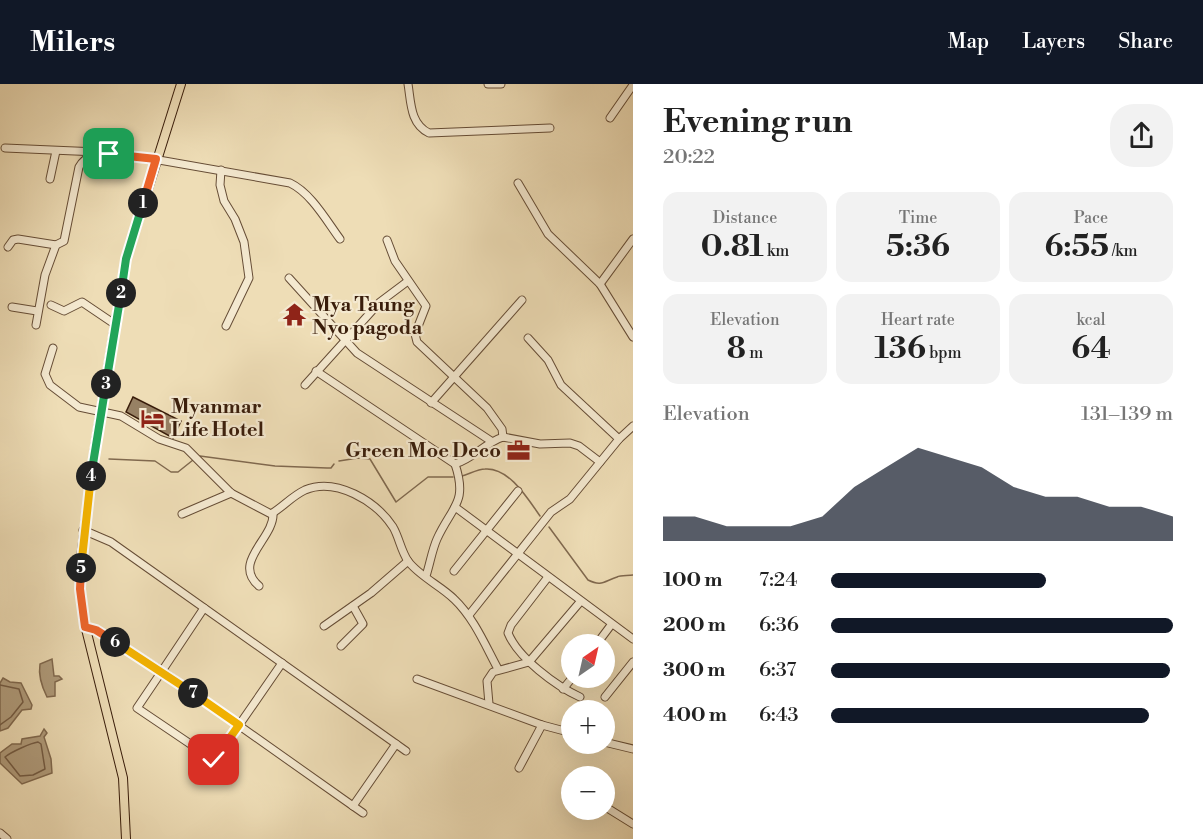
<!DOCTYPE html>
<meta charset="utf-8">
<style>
body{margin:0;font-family:"Libre Bodoni",serif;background:#f2f2f2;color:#222;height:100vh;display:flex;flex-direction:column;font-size:22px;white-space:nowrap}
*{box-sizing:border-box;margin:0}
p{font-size:20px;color:#767676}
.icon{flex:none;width:33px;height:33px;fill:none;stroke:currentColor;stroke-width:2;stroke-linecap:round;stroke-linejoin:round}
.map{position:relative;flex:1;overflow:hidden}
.side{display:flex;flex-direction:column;background:#fff;width:570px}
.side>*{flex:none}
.needle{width:39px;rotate:34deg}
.controls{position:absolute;left:561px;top:550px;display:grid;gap:12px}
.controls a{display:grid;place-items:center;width:54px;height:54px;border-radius:50%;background:#fff;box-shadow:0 6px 24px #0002;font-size:30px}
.pin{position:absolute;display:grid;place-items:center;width:51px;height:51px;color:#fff;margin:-26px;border-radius:12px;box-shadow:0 3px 9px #0006}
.km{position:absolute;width:30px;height:30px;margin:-15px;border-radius:50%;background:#222;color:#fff;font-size:16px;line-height:30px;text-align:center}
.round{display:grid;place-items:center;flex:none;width:63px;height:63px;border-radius:24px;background:#f2f2f2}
.summary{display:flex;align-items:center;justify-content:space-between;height:102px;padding:0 30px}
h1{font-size:33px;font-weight:800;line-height:45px}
.metrics{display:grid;grid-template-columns:repeat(3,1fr);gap:9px;height:102px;padding:6px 30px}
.metrics div{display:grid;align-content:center;border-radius:15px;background:#f2f2f2;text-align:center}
.metrics b{font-size:30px;font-weight:800}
.metrics small{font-size:16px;font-weight:400}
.metrics p{font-size:16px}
.chart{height:168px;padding:12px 30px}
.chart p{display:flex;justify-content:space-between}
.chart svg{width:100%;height:108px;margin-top:6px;fill:#111827;opacity:.7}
ul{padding:0 30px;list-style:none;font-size:20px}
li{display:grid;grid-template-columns:96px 72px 1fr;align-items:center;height:45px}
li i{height:15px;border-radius:8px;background:#111827}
header{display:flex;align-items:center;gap:36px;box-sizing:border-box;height:84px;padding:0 30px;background:#111827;color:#fff}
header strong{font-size:28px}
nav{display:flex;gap:33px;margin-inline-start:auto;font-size:21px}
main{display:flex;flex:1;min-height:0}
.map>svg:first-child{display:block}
.water{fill:#b09c7c;stroke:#80694f;stroke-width:1.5}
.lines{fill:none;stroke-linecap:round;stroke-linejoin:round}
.shore{stroke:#745c44;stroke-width:1.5}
.stream{stroke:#80694f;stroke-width:1.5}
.building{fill:#978164;stroke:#391d0b;stroke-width:1.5}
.minor-casing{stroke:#664d36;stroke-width:9}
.major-casing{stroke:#391d0b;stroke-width:10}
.minor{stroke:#f4e9d0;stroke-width:7}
.major{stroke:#eeddb6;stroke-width:8}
.split-1-casing{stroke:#fff;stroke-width:12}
.split-2-casing{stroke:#fff;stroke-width:12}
.split-3-casing{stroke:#fff;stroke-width:12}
.split-4-casing{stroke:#fff;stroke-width:12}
.split-5-casing{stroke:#fff;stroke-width:12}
.split-6-casing{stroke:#fff;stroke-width:12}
.split-7-casing{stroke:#fff;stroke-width:12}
.split-8-casing{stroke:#fff;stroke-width:12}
.split-1{stroke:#f0652b;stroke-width:8}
.split-2{stroke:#22a559;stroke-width:8}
.split-3{stroke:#22a559;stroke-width:8}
.split-4{stroke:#22a559;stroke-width:8}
.split-5{stroke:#f5b400;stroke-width:8}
.split-6{stroke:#f0652b;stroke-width:8}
.split-7{stroke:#f5b400;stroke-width:8}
.split-8{stroke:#f5b400;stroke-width:8}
.labels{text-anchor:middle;stroke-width:4.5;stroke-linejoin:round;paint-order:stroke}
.poi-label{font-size:20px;font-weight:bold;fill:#391d0b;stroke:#f4e9d0;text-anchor:start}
</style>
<header>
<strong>Milers</strong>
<nav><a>Map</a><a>Layers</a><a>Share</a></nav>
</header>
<main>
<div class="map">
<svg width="633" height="755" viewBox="0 0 633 755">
<rect width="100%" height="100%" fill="#eeddb6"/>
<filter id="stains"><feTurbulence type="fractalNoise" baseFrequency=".00333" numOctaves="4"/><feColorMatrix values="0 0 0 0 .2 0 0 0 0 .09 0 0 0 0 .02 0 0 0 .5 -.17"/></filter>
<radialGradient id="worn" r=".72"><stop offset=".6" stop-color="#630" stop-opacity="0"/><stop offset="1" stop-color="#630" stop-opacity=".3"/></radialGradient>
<g class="water">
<path d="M52 575 54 592H59L62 595 55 598V612L47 613C42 603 38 592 40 580Z"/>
<polygon points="3,594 10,598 21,599 32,621 31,625 22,626 8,644 0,647 0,599"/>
<polygon points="44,645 47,649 44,653 51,675 52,689 22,700 0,679 0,669 12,660 21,660 22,655 40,652"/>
</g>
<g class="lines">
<g class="shore">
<polyline points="0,601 19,605 23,618 11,633 0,641"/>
<path d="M38 658 41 660 45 685 33 691 20 692 5 673C11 668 31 659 38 658Z"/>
</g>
<g class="stream">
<polyline points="200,372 275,382 327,384 331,384 334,380"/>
<polyline points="109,375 155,377 171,388 178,388 193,376"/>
<polyline points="339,377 358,374 370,375 396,418 428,393 453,393"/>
<path d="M462 392C469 390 478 385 485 385 509 383 528 415 540 432"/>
<path d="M549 443 588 496C602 503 604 497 617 493 621 491 628 492 633 491"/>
</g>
</g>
<polygon class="building" points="133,313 181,337 173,354 126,328"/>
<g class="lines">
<defs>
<g id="minor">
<path d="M408 0C411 18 410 40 429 49L550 44"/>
<polyline points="488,0 501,0"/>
<polyline points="610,34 633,1"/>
<polyline points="5,64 98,68"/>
<polyline points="221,86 220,101 224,117 235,135 244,158 249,194 226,242"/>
<polyline points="50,95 56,67"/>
<polyline points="518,99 548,150 600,200 633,253"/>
<polyline points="387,156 395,177 426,222 415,250 417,258 487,324 502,345 503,353"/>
<polyline points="8,163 13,156 18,155 56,161"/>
<polyline points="289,194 357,269 491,357"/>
<polyline points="600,200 633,155"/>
<polyline points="51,221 64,227 82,218 116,241"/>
<polyline points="12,223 37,227"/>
<path d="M36 241 45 191 56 161 64 157 79 83C86 69 104 70 119 69L290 99C311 109 326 136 340 155"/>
<polyline points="528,254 548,276 561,301 619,355"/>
<path d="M53 264 45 290 50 301 79 323 121 332 159 355 186 364 231 409 271 430C283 423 292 412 305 406 336 393 376 417 393 443 399 453 401 467 408 477 419 492 441 502 454 515 474 534 485 561 498 585"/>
<path d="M316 287 455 380C474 374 485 359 503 353"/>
<polyline points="305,301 380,218 408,197"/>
<polyline points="431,319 522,216"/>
<polyline points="503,353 540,360 570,359 579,362 600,378"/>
<polyline points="455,423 633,555"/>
<polyline points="182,430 231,409"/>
<polyline points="83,446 111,458 406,667"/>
<polyline points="454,487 518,407"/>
<path d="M426 492C430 480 432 466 437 455 452 422 468 419 455 380"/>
<path d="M548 493 511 541 508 549C518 574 556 602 580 613"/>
<path d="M259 502C231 478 275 454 273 429"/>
<polyline points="469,531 551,428 570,415 619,355 633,342"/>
<polyline points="324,542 371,509 408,477"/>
<polyline points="85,543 96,546 162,587 204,524"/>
<polyline points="596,561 611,541"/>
<polyline points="341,562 363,540 353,522"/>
<polyline points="282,579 217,673 214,676 137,624 162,587 353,722 363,729"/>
<polyline points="417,595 542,641 572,649"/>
<polyline points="563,605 572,594"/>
<polyline points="605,613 633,578"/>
<polyline points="489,620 487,597 493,588 529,578 580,518"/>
<polyline points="604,658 633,665"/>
<polyline points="519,684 542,641"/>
<polyline points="353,722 396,660"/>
<polyline points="604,722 633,740"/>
<polyline points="0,749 7,755"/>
</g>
<polyline id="major" points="126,755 123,694 84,537 80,505 81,474 95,364 126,175 181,0"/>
</defs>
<use href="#minor" class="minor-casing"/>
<use href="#major" class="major-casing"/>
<use href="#minor" class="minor"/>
<use href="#major" class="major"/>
</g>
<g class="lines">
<defs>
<polyline id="split-1" points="109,70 156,75 143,119"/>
<polyline id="split-2" points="121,209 126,175 143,119"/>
<polyline id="split-3" points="106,300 121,209"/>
<polyline id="split-4" points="91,392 106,300"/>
<polyline id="split-5" points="81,484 91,392"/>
<polyline id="split-6" points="81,484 80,505 85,543 96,546 115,558"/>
<polyline id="split-7" points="115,558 193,609"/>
<polyline id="split-8" points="193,609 239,641 214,676"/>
</defs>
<use href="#split-1" class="split-1-casing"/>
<use href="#split-2" class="split-2-casing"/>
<use href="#split-3" class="split-3-casing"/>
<use href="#split-4" class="split-4-casing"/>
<use href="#split-5" class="split-5-casing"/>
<use href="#split-6" class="split-6-casing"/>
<use href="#split-7" class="split-7-casing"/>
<use href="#split-8" class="split-8-casing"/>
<use href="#split-1" class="split-1"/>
<use href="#split-2" class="split-2"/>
<use href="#split-3" class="split-3"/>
<use href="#split-4" class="split-4"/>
<use href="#split-5" class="split-5"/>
<use href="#split-6" class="split-6"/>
<use href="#split-7" class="split-7"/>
<use href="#split-8" class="split-8"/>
</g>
<defs>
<symbol id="temple-bare" viewBox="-9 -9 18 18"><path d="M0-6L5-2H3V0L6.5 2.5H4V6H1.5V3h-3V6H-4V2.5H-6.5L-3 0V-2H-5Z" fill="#8f2418" stroke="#f4e9d0" stroke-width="2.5" paint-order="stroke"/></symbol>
<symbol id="hotel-bare" viewBox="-9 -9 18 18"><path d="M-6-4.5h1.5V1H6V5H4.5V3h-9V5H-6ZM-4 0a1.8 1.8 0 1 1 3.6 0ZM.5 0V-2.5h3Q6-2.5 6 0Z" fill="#8f2418" stroke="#f4e9d0" stroke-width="2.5" paint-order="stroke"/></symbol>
<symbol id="office-bare" viewBox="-9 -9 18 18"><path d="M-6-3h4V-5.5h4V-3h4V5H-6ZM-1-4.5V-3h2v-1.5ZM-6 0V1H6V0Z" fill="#8f2418" stroke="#f4e9d0" stroke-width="2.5" paint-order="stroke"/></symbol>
</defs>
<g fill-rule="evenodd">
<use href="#temple-bare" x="278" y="214" width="33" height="33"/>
<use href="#hotel-bare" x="136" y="318" width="33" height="33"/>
<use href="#office-bare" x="502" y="350" width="33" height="33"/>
</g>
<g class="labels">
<g class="poi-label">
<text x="312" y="227">Mya Taung<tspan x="312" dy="23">Nyo pagoda</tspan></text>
<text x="171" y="329">Myanmar<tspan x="171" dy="23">Life Hotel</tspan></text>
<text x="501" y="373" text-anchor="end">Green Moe Deco</text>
</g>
</g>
<rect width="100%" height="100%" filter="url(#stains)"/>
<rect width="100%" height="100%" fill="url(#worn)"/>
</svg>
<div class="controls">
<a><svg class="needle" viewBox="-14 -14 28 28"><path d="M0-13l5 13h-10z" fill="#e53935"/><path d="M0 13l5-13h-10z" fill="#767676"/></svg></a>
<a>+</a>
<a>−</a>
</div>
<div class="pin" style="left:109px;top:70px;background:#1e9e55"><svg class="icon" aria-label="arrive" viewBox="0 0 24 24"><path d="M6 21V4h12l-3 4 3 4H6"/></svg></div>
<div class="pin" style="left:214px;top:676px;background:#d93025"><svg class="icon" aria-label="check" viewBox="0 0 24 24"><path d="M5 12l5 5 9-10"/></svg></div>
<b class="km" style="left:143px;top:119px">1</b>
<b class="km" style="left:121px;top:209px">2</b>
<b class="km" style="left:106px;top:300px">3</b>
<b class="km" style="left:91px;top:392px">4</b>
<b class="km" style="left:81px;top:484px">5</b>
<b class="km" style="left:115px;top:558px">6</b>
<b class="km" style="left:193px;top:609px">7</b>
</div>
<section class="side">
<div class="summary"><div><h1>Evening run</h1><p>20:22</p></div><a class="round"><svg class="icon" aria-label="share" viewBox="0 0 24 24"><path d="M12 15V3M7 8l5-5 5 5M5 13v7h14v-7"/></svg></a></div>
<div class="metrics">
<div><p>Distance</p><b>0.81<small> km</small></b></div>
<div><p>Time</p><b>5:36</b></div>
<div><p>Pace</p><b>6:55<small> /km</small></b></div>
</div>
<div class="metrics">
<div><p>Elevation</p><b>8<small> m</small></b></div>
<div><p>Heart rate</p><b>136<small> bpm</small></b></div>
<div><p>kcal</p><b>64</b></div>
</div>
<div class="chart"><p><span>Elevation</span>131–139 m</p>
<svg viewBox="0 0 160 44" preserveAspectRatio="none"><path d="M0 44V34L10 34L20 38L30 38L40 38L50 34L60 22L70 14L80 6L90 10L100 14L110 22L120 26L130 26L140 30L150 30L160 34V44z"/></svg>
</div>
<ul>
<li><b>100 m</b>7:24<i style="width:63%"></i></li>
<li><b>200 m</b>6:36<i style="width:100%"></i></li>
<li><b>300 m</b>6:37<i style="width:99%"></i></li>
<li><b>400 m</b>6:43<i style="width:93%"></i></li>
</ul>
</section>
</main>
